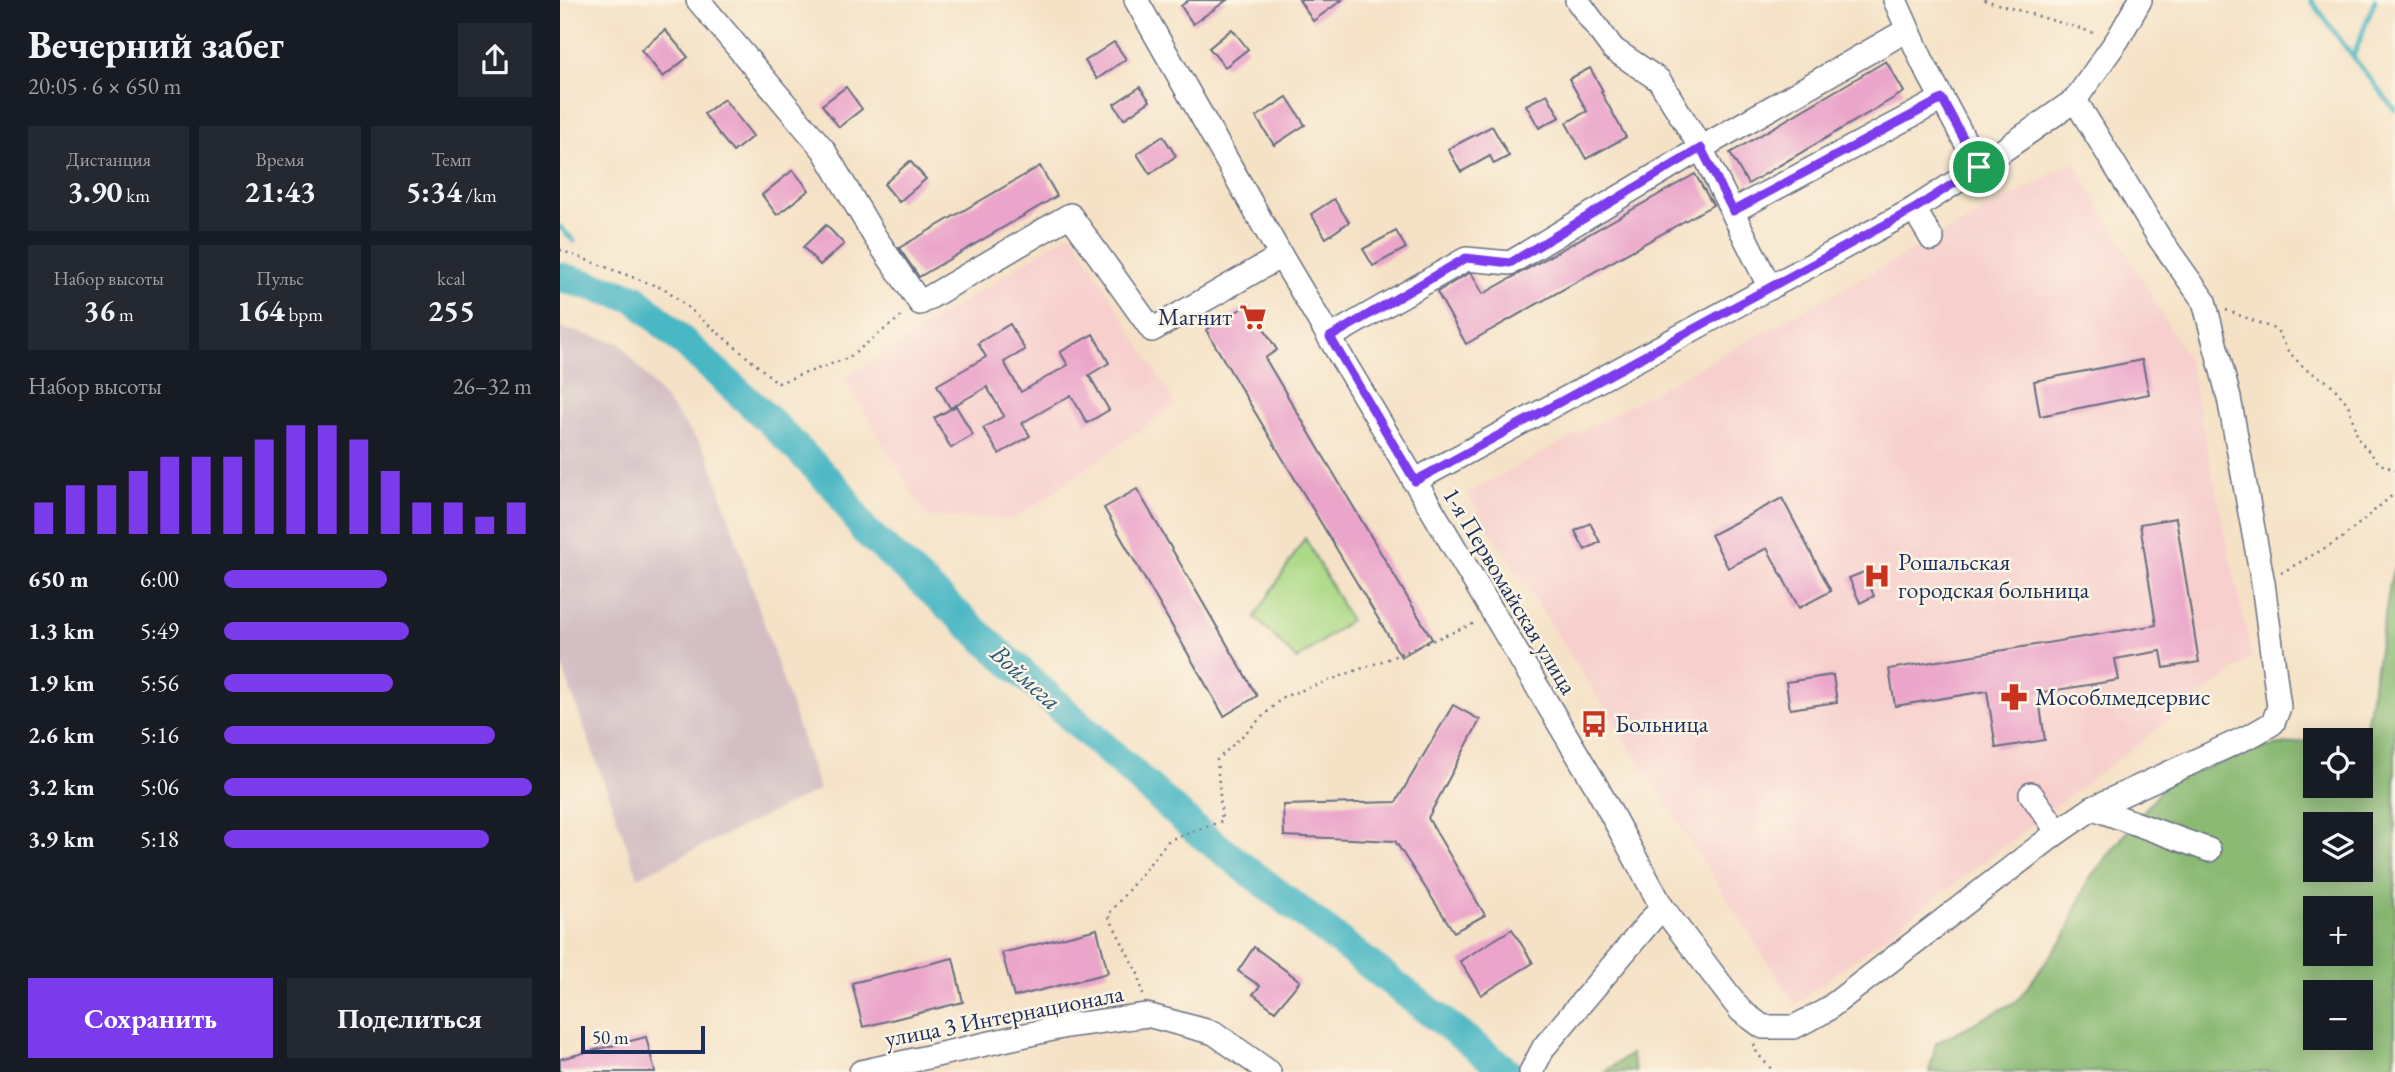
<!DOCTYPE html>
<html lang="ru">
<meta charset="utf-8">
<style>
body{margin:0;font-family:"EB Garamond",serif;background:#242831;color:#f1f3f6;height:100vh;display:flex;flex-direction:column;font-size:26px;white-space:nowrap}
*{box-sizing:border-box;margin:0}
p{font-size:23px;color:#9ea1a6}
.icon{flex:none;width:38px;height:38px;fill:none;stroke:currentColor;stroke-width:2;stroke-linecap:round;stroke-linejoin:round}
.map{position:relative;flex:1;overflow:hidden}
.details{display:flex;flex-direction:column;background:#171b24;width:560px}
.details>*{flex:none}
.controls{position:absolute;left:1743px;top:728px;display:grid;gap:14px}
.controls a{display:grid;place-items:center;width:70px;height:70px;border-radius:0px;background:#171b24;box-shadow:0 4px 18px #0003;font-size:35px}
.scale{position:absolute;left:21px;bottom:18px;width:124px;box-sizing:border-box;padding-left:7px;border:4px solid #1b2f5e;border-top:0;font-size:19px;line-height:24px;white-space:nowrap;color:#1b2f5e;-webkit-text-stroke:5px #fcf5e5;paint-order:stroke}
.pin{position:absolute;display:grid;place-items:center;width:60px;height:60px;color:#fff;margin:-30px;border:4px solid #fff;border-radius:50%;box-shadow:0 2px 7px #0007}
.round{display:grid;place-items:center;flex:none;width:74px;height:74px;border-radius:0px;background:#242831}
.headline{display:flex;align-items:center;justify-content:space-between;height:119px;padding:0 28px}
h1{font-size:38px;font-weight:700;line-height:52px}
.figures{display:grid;grid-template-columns:repeat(3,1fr);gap:10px;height:119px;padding:7px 28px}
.figures div{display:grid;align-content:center;border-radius:0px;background:#242831;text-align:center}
.figures b{font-size:30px;font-weight:700}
.figures small{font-size:19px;font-weight:400}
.figures p{font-size:19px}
.chart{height:196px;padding:14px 28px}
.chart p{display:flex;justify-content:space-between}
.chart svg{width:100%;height:126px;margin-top:7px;stroke:#7c3aed;stroke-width:6}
.cta{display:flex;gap:14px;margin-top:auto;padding:14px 28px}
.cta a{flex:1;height:80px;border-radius:0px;background:#7c3aed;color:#fff;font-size:28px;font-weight:700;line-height:80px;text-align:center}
.cta a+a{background:#242831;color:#f1f3f6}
ul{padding:0 28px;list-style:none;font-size:23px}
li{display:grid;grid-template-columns:112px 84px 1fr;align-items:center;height:52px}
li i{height:18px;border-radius:9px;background:#7c3aed}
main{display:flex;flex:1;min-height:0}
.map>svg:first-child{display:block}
.built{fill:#f7d0cd}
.industrial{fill:#d2bec3}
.green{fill:#acd986;stroke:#648472;stroke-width:2}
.forest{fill:#89b973;stroke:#527468;stroke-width:2;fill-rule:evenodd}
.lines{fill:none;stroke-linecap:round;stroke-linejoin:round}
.stream{stroke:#49b7c4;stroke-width:5}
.river{stroke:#49b7c4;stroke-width:30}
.building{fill:#eba5ca}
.minor-casing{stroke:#676e82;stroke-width:26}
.path{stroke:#676e82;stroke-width:2.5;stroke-dasharray:2 5;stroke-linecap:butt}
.minor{stroke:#fff;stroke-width:23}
.route-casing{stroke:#fff;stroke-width:14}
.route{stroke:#7c3aed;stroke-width:9}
.labels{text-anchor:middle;stroke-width:5;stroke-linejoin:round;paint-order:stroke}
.poi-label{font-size:24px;fill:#1b2f5e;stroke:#fcf5e5;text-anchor:start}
.street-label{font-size:24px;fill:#1b2f5e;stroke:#fcf5e5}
.water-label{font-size:26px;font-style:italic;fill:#29587d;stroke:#fcf5e5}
</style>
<main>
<section class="details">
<div class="headline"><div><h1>Вечерний забег</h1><p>20:05 · 6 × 650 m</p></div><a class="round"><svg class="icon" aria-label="share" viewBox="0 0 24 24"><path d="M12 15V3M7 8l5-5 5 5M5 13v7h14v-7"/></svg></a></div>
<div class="figures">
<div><p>Дистанция</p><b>3.90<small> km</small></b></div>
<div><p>Время</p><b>21:43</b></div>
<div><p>Темп</p><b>5:34<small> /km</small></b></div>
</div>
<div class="figures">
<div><p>Набор высоты</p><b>36<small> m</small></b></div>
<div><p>Пульс</p><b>164<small> bpm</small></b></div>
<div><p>kcal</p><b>255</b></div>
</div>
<div class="chart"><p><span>Набор высоты</span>26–32 m</p>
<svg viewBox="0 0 160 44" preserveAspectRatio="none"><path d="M5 44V33M15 44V27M25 44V27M35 44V22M45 44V17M55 44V17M65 44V17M75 44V11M85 44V6M95 44V6M105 44V11M115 44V22M125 44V33M135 44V33M145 44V38M155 44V33"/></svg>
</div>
<ul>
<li><b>650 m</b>6:00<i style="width:53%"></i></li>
<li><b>1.3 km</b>5:49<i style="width:60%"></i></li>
<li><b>1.9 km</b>5:56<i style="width:55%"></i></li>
<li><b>2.6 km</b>5:16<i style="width:88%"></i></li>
<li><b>3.2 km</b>5:06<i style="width:100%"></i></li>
<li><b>3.9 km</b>5:18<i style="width:86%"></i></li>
</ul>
<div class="cta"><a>Сохранить</a><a>Поделиться</a></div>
</section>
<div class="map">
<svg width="1835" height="1072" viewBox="0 0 1835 1072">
<rect width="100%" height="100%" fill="#fcf5e5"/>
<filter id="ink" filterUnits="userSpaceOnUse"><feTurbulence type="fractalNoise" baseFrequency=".0143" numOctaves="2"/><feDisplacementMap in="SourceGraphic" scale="14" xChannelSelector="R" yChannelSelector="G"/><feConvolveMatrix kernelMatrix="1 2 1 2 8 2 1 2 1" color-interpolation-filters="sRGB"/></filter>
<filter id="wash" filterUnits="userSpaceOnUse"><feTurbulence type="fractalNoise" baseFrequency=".00686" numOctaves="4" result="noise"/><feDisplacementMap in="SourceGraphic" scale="28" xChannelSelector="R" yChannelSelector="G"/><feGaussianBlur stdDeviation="1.57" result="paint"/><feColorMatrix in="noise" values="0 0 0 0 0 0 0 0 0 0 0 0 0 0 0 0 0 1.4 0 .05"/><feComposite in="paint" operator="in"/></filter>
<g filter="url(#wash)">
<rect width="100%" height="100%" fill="#f5e2c6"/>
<g class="built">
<polygon points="1514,162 1628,359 1692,657 1235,1005 907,494"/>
<polygon points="512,232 616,405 453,520 367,517 284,378"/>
</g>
<polygon class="industrial" points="0,328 60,343 148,454 259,790 78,877 0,661"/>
<polygon class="green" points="745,538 790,620 737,660 695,617"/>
<g class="forest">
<path d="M1835 568V1072H1369L1376 1043 1457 1001 1506 935 1528 880 1607 782 1702 748 1805 732 1832 573ZM1755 740H1801V786H1755ZM1755 824H1801V870H1755ZM1755 908H1801V954H1755ZM1755 992H1801V1038H1755Z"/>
<polygon points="1071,1054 1076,1072 1044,1072"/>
</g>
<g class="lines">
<g class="stream">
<polyline points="1751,0 1793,57"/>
<polyline points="1815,0 1793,57 1835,110"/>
<polyline points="0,227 14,241"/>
</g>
<polyline class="river" points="0,277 75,298 208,419 279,491 304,530 637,831 948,1072"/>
</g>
<g id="blocks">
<g class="building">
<polygon points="629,0 667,0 633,24 621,6"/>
<polygon points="739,0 782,0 753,21"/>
<polygon points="672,29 688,49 665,67 649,48"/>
<polygon points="105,30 128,57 103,77 81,50"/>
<polygon points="554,42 566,59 537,79 525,61"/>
<polygon points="1326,61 1344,92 1188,184 1170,153"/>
<polygon points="1030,68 1043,91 1041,92 1066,137 1026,159 1006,123 1027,111 1009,79"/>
<polygon points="286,87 302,109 279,127 262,105"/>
<polygon points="580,87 590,101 564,119 554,104"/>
<polygon points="987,94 1000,117 979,128 966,105"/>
<polygon points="727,97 745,125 714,145 696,117"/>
<polygon points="164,99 193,136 173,152 144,114"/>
<polygon points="932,126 949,156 934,164 930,156 901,172 888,149"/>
<polygon points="603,136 616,156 590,174 577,154"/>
<polygon points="350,161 366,179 339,202 324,184"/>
<polygon points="480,166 497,196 359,277 339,248"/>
<polygon points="233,170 249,190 217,215 202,195"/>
<polygon points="1135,174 1153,205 906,344 877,292 909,273 912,274 923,294"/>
<polygon points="774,199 789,222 766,238 751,214"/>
<polygon points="266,225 284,244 260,265 243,247"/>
<polygon points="836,231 846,248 813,266 803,249"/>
<polygon points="689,304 717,350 705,358 872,639 841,657 646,330"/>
<polygon points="450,324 465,350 444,362 461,392 508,365 500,352 533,334 549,363 529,375 549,410 527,423 511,395 462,423 470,436 439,454 423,428 444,416 427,387 390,408 377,385 426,357 418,343"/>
<polygon points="1582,360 1589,394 1480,416 1474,381"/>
<polygon points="396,406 413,435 391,448 374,418"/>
<polygon points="577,489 697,696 664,716 544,508"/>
<polygon points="1222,498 1271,591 1239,608 1207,548 1168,568 1151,535"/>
<polygon points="1616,518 1639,662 1604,668 1601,651 1555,659 1559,680 1478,693 1485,740 1436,748 1427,691 1335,706 1329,669 1596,625 1580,524"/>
<polygon points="1030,523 1040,542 1025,550 1015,531"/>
<polygon points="1304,572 1314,596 1300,603 1289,578"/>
<polygon points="1273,675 1277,702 1230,709 1226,682"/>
<polygon points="893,705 920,720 868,818 925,915 894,932 835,841 724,836 723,805 836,802"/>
<polygon points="537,929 548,973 454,997 442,953"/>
<polygon points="952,929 973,963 921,995 900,961"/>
<polygon points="694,947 740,981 715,1011 693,994 700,986 678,971"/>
<polygon points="393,958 403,1002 303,1027 292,983"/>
<polygon points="86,1037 95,1072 0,1072 0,1059"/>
</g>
</g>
</g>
<g filter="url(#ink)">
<use href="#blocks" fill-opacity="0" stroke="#676e82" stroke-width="2"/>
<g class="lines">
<defs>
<g id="minor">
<polyline points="138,0 263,149 315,237 360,303 510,215 592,330 721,256"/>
<polyline points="576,0 721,256 1035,784 1102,907 1181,1011 1203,1027 1234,1027 1265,1011 1498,832 1533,808 1694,734 1713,723 1719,707 1703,583 1669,398 1644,301 1600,239 1515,100"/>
<polyline points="1017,0 1053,49 1099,80 1141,148 1210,288"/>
<polyline points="1335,0 1363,63 1419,167"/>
<polyline points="1354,209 1372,239"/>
<polyline points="1173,211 1382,99"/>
<polyline points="770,337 906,259 950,263 1141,148 1347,30"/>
<polyline points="854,481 1354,209 1419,167 1515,100 1558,39 1580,0"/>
<polyline points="1471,794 1498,832"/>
<polyline points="1533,808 1649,850"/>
<polyline points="301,1072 506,1026 587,1015 654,1033 709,1072"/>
<polyline points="971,1072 984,1047 1102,907"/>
</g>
</defs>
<use href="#minor" class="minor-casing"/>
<g class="path">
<polyline points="1424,0 1538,34"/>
<polyline points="0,250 107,290 218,383 288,358 343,315"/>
<polyline points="1666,310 1717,330 1728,351 1745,369 1770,383 1788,404 1798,439 1820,464 1835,470"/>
<polyline points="1721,573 1781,539 1835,493"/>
<polyline points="583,995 579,976 548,915 609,840 662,821 657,760 723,697 828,659 915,623"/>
<polyline points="1194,1044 1197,1053 1214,1072"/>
</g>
<use href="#minor" class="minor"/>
</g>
</g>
<g class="lines" filter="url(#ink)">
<defs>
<polygon id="route" points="1382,99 1419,167 1354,209 855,481 770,337 906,258 950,263 1141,148 1173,211"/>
</defs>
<use href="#route" class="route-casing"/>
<use href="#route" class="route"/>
</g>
<defs>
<symbol id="supermarket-bare" viewBox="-9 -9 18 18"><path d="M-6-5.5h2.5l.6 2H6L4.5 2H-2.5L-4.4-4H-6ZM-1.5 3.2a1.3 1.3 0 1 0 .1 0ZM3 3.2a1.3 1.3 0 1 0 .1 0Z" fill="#c8321e" stroke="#fcf5e5" stroke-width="2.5" paint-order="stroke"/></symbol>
<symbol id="hospital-bare" viewBox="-9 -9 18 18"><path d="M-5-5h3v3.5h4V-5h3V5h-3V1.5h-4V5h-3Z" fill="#c8321e" stroke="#fcf5e5" stroke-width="2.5" paint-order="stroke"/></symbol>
<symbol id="pharmacy-bare" viewBox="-9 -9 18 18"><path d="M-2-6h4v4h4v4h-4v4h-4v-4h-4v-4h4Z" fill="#c8321e" stroke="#fcf5e5" stroke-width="2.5" paint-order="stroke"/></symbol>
<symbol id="bus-bare" viewBox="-9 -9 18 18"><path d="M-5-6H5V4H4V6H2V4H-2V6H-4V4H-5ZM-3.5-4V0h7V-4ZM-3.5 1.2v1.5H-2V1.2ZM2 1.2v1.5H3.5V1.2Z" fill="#c8321e" stroke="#fcf5e5" stroke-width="2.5" paint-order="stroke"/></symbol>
</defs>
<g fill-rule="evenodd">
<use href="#supermarket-bare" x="674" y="298" width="38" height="38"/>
<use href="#hospital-bare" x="1298" y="557" width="38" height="38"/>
<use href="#pharmacy-bare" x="1435" y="678" width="38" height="38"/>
<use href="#bus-bare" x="1015" y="705" width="38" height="38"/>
</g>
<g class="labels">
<g class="poi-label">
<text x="672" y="325" text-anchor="end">Магнит</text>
<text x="1338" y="570">Рошальская<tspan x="1338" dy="28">городская больница</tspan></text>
<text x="1475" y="705">Мособлмедсервис</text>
<text x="1055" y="732">Больница</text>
</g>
<g class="street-label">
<text transform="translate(950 591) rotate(59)" y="8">1-я Первомайская улица</text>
<text transform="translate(444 1016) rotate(-11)" y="8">улица 3 Интернационала</text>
</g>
<g class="water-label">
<text transform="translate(466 677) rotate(42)" y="9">Воймега</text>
</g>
</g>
</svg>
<div class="controls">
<a><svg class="icon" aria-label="locate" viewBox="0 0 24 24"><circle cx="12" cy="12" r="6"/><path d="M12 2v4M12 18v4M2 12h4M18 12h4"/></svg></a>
<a><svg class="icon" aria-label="layers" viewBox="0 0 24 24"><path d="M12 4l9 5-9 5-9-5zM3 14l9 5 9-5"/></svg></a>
<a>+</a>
<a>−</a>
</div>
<div class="scale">50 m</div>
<div class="pin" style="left:1419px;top:167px;background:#1e9e55"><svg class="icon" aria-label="arrive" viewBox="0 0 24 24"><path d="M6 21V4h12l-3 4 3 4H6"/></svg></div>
</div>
</main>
